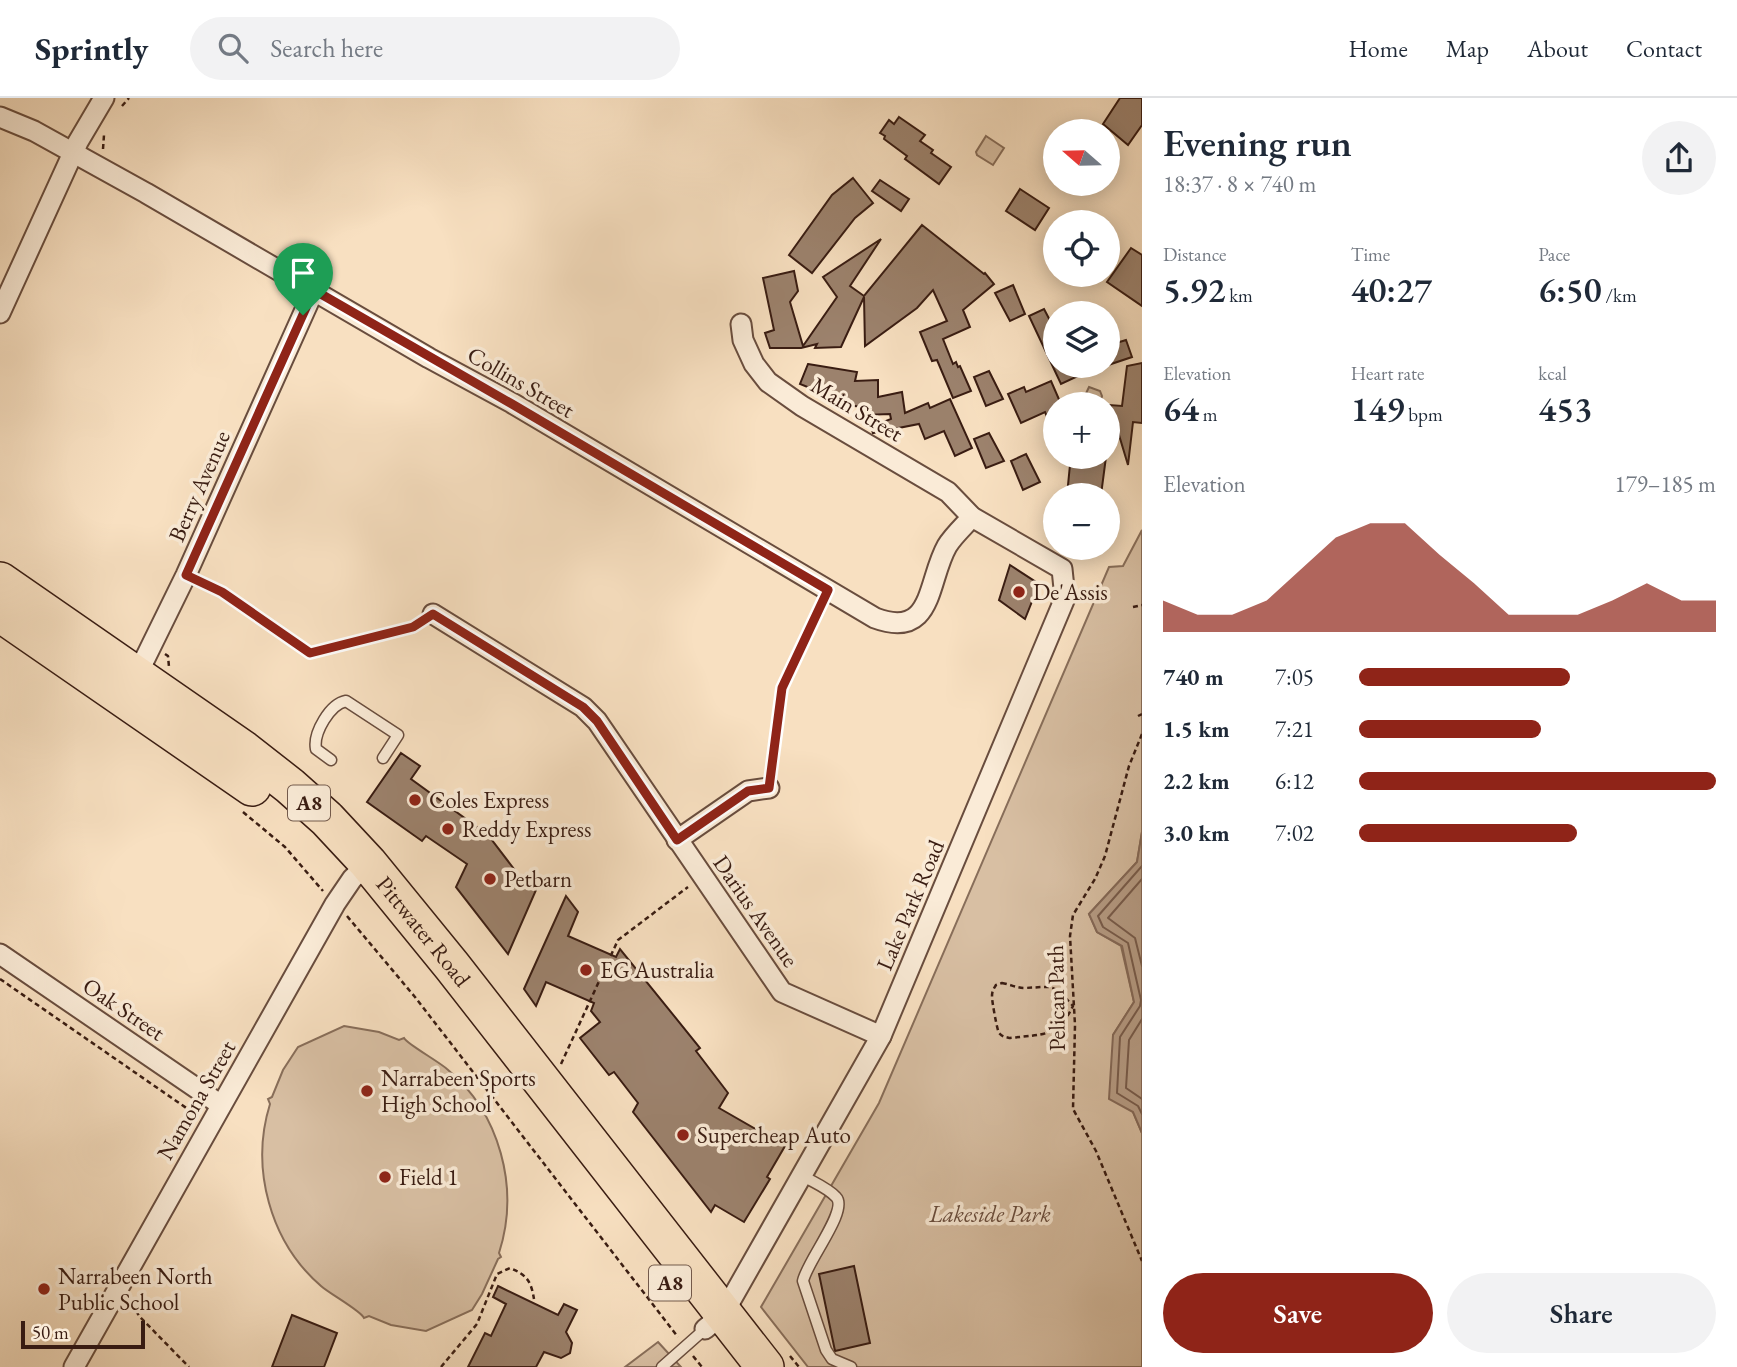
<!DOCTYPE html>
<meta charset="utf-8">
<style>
body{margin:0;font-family:"EB Garamond",serif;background:#f2f2f3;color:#1f2937;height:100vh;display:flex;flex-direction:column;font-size:26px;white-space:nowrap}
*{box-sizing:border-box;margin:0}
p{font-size:23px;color:#747a83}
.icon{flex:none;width:38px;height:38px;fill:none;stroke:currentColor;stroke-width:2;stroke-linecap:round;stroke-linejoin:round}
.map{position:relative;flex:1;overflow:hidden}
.drawer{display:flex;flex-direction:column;background:#fff;width:595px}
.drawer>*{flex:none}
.needle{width:46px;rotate:290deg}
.buttons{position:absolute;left:1043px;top:21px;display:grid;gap:14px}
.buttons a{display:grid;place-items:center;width:77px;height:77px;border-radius:50%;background:#fff;box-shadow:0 4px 18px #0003;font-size:35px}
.scale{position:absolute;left:21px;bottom:18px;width:124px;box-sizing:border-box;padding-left:7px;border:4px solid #391c12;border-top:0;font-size:19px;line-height:24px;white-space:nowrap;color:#391c12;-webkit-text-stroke:5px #faebd7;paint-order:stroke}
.pin{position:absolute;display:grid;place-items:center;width:60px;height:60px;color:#fff;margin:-72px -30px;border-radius:50% 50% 50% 0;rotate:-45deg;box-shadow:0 0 7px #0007}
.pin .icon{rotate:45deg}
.round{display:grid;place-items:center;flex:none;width:74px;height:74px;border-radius:37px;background:#f2f2f3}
.head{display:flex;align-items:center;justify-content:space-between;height:119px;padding:0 21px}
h1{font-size:38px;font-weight:600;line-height:52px}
.metrics{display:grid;grid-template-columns:repeat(3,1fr);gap:10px;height:119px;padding:7px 21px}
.metrics div{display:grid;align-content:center}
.metrics b{font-size:35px;font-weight:600}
.metrics small{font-size:19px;font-weight:400}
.metrics p{font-size:19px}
.chart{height:196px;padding:14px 21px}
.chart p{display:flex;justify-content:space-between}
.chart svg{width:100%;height:126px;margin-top:7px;fill:#8f2418;opacity:.7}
.cta{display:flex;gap:14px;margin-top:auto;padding:14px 21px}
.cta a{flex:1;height:80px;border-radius:42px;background:#8f2418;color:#fff;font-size:28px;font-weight:600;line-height:80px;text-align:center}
.cta a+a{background:#f2f2f3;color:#1f2937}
ul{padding:0 21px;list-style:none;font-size:23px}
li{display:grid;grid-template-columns:112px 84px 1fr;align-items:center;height:52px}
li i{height:18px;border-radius:9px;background:#8f2418}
header{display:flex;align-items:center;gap:42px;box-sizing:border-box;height:98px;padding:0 35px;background:#fff;border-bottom:2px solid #e0e1e3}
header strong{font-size:33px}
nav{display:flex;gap:38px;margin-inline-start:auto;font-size:24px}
.search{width:490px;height:63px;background:#f2f2f3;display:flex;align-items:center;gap:18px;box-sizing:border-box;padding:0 24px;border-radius:38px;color:#747a83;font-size:26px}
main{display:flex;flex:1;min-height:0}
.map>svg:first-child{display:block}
.green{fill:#d8bfa3;stroke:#886e5a;stroke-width:2}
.water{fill:#b79d86;stroke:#856958;stroke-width:2}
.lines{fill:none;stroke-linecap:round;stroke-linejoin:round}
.shore{stroke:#785c4c;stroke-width:2}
.building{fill:#9c826d;stroke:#391c12;stroke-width:2}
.lane-casing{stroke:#694d3e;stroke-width:13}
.street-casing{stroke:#694d3e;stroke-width:23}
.highway-casing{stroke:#391c12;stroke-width:40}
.path{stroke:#391c12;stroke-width:2.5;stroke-dasharray:5 3.5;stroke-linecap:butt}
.lane{stroke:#faebd7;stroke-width:10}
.street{stroke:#faebd7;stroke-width:19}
.highway{stroke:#f8e0c1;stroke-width:37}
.route-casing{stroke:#fff;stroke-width:14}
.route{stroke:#8f2418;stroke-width:9}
.poi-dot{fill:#8f2418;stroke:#faebd7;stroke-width:2.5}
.labels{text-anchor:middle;stroke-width:7;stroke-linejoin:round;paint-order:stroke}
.shield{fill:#faebd7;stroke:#735a4d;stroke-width:2}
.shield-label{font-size:21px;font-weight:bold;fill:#391c12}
.street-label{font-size:23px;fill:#391c12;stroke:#faebd7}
.poi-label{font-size:23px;fill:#391c12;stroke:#faebd7;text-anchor:start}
.park-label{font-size:23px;font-style:italic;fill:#694d3e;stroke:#faebd7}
</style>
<header>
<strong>Sprintly</strong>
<div class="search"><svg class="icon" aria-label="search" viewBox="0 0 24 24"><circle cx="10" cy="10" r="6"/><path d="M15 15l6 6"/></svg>Search here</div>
<nav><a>Home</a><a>Map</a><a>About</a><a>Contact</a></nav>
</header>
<main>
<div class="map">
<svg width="1142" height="1269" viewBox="0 0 1142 1269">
<rect width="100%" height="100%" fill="#f8e0c1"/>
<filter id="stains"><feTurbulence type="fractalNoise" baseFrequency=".00286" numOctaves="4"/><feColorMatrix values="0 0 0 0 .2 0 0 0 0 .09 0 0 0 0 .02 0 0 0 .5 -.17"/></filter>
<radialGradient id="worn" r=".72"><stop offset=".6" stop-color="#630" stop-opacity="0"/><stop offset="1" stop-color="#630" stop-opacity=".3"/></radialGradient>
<g class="green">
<polygon points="986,38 1004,50 993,67 977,57 976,54"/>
<polygon points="1089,289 1100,293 1102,298 1100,306 1081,306"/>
<polygon points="1142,432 1142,734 1137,764 1089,816 1097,834 1121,848 1134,904 1113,937 1133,1014 1142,1035 1142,1269 808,1269 761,1209 879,1005 1109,469 1123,468"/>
<path d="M344 928 379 934 399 942 404 940C407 946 438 963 447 971 500 1015 520 1090 499 1155L501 1159 498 1161 482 1196 472 1212 426 1233 391 1227 369 1218 364 1220C361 1213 330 1196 321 1188 270 1144 250 1070 270 1006L268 1001 272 999 283 972 298 949Z"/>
<polygon points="658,1244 681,1269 625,1269"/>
</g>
<polygon class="water" points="1142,734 1142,1035 1133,1014 1109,1001 1113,937 1134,904 1122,848 1097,834 1089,816 1137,764"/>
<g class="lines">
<g class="shore">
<polyline points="1142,768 1098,818 1103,829 1128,845 1141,902 1140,908 1120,939 1117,995 1138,1008 1142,1016"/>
<polyline points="1142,781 1108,820 1135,840 1142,868"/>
<polyline points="1142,921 1129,942 1126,990 1142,1001"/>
</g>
</g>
<g class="building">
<polygon points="1120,0 1142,0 1142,27 1128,47 1103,26"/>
<polygon points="899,19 925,37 920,43 933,52 931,55 951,69 939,86 905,61 907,58 884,41 885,38 880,35 889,22 894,26"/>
<polygon points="853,80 873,105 855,120 812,175 789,157 832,97"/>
<polygon points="880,82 909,101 901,113 872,93"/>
<polygon points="1020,91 1049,110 1035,132 1006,113"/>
<polygon points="922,127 984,176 985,175 994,186 963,212 970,229 943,241 953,266 956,264 958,269 960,268 971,293 953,300 937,262 932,263 920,234 947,223 933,192 917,210 865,248 864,199 841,249 815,250 817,246 801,250 770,250 765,235 774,232 763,180 794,173 798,193 790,204 803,248 837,199 823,179 881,141 850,188 864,198"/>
<polygon points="1131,150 1142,157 1142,208 1107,184"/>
<polygon points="1013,187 1025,216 1010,223 995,195"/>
<polygon points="1044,211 1055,232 1055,268 1073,268 1078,278 1061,286 1029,218"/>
<polygon points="1126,242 1132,259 1108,267 1108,251 1114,249 1113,246"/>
<polygon points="1142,265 1142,325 1133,324 1128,367 1110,307 1122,308 1127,268"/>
<polygon points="808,266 857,274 855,283 878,282 878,299 902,294 905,315 928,305 930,310 950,301 972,350 955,358 944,333 925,341 919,326 873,335 871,329 891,321 890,316 863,317 863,309 837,306 837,301 800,286"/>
<polygon points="989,273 1003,301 986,308 974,279"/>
<polygon points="1051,283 1061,306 1055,306 1055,339 1045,314 1021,325 1008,296 1024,289 1026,294"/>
<polygon points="989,335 1004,363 986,370 974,341"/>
<polygon points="1026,356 1040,384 1023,392 1011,363"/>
<polygon points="1081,359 1106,359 1101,397 1067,397 1070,367 1080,368"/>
<polygon points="1010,467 1039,486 1025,521 999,502"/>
<polygon points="401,655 420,668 411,681 488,737 527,788 536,792 508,856 456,789 467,766 426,738 422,743 367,704"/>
<polygon points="566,798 578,814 568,838 616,859 620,851 700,950 696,953 728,995 719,1010 785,1048 767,1079 770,1081 744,1124 715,1107 711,1114 633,1014 638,1005 614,974 609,977 580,940 600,924 591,913 594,905 546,884 536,908 524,891"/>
<polygon points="854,1168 870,1245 835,1253 819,1176"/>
<polygon points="498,1188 558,1217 564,1206 577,1212 566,1234 572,1245 570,1255 561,1260 544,1254 536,1269 468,1269 485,1235 491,1238 506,1206 493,1199"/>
<polygon points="292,1217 337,1235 324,1269 272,1269"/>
</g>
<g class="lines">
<defs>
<g id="lane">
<path d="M331 662 316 651C313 635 330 606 346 603L398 637 383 660"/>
<path d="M803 1078C813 1084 828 1090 836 1099 849 1112 807 1163 803 1183L826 1252 832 1261 851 1269"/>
<polyline points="662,1269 705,1231"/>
</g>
<g id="street">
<path d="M0 19 34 33 146 95 429 260 512 305 875 520C934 542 927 483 947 448 953 438 964 428 972 419"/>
<polyline points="0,215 78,44 104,0"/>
<polyline points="433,516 583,609 597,623 782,894 881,938"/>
<polyline points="133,585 186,477 314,192"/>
<polyline points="677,742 748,693 769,690"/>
<polyline points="0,856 221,1007"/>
<polyline points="705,1231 723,1216 881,938 1065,500 1062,471 972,419 948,394 802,308 768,284 754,266 743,242 741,226"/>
<polyline points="74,1269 335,806 352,781 368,765"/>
</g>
<g id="highway">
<path id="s1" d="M0 483 244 652 290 688 327 721 368 765 452 868 765 1269"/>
<polyline points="0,515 252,689"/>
</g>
</defs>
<use href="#lane" class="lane-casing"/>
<use href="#street" class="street-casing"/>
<use href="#highway" class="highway-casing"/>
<g class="path">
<polyline points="122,8 129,0"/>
<polyline points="103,51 104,37"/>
<polyline points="202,484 222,494 310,555 413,529 419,526"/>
<polyline points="1133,509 1142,507"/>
<polyline points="165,556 168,558 169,569"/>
<polyline points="1138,618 1142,616"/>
<polyline points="1142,636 1129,668 1105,758 1095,781 1073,817 1070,838 1075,927 1073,1011 1096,1053 1142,1163"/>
<polyline points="772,673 782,590 820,510"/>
<polyline points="243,714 285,749 323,793"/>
<polyline points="347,818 415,899 678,1239"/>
<polyline points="0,881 195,1016"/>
<path d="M1002 885C1009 886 1017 890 1024 890 1054 889 1051 884 1073 908 1057 940 1043 936 1010 940 1005 939 1003 939 999 935 997 932 992 903 992 899 992 893 993 892 996 887Z"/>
<polyline points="561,966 618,842 688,789"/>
<polyline points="131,1206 140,1219 189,1269"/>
<polyline points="693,1258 702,1269"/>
<polyline points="790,1258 799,1269"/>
<path d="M441 1269 477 1226 497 1176 510 1170C527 1177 531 1183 534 1201"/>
</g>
<use href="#lane" class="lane"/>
<use href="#street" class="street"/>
<use href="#highway" class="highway"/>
</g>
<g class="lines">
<defs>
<polygon id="route" points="314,192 512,306 828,492 782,590 769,690 748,693 677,742 597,623 583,609 433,516 413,529 310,555 222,494 186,477"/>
</defs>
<use href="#route" class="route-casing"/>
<use href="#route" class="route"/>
</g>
<g class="poi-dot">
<circle cx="1019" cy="494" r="7"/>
<circle cx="415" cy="702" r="7"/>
<circle cx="448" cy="731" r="7"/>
<circle cx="490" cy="781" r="7"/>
<circle cx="586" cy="872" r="7"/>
<circle cx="367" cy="993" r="7"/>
<circle cx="683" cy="1037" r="7"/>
<circle cx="385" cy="1079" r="7"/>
<circle cx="44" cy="1191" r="7"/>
</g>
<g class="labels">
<g class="shield">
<rect x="288" y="687.5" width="42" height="35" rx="5"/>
<rect x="649" y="1167.5" width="42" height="35" rx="5"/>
</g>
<g class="shield-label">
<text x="309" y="712">A8</text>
<text x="670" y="1192">A8</text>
</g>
<g class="street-label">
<text transform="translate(521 284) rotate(30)" y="8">Collins Street</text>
<text transform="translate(857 311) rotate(31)" y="8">Main Street</text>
<text transform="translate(199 388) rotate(-66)" y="8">Berry Avenue</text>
<text transform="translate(910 807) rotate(-67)" y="8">Lake Park Road</text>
<text transform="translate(756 813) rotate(55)" y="8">Darius Avenue</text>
<text dy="8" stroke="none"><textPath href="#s1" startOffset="553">Pittwater Road</textPath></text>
<text transform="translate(1056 900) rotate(-91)" y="8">Pelican Path</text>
<text transform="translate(124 911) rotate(34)" y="8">Oak Street</text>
<text transform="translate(196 1002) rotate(-60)" y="8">Namona Street</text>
</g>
<g class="poi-label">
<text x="1033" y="502">De'Assis</text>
<text x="429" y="710">Coles Express</text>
<text x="462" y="739">Reddy Express</text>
<text x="504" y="789">Petbarn</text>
<text x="600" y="880">EG Australia</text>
<text x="381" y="988">Narrabeen Sports<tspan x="381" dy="26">High School</tspan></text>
<text x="697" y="1045">Supercheap Auto</text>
<text x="399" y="1087">Field 1</text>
<text x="58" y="1186">Narrabeen North<tspan x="58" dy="26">Public School</tspan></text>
</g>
<g class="park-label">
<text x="990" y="1124">Lakeside Park</text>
</g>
</g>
<rect width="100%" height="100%" filter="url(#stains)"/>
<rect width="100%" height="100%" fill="url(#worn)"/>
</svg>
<div class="buttons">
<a><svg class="needle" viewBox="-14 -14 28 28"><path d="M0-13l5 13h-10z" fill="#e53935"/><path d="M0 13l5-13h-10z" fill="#747a83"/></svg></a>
<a><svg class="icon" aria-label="locate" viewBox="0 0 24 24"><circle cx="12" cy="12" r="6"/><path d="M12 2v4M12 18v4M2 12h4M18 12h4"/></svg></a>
<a><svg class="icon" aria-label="layers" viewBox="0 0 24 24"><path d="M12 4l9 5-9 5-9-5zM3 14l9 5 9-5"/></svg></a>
<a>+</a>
<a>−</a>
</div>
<div class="scale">50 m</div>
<div class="pin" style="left:303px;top:217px;background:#1e9e55"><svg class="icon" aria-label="arrive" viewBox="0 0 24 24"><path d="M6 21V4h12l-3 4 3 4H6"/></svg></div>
</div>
<section class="drawer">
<div class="head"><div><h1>Evening run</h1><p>18:37 · 8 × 740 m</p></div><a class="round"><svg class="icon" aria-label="share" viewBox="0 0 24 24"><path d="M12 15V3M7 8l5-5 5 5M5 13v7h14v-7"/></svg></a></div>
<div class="metrics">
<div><p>Distance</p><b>5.92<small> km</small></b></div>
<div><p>Time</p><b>40:27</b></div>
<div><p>Pace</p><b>6:50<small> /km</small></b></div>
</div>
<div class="metrics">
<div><p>Elevation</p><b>64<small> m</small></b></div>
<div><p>Heart rate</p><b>149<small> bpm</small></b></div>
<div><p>kcal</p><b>453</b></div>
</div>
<div class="chart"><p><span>Elevation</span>179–185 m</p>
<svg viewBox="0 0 160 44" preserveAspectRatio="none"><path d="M0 44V33L10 38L20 38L30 33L40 22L50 11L60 6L70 6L80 17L90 27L100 38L110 38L120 38L130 33L140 27L150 33L160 33V44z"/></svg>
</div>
<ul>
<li><b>740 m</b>7:05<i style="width:59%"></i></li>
<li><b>1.5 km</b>7:21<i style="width:51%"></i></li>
<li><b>2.2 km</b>6:12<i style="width:100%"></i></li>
<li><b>3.0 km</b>7:02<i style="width:61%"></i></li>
</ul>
<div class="cta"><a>Save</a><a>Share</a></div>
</section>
</main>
